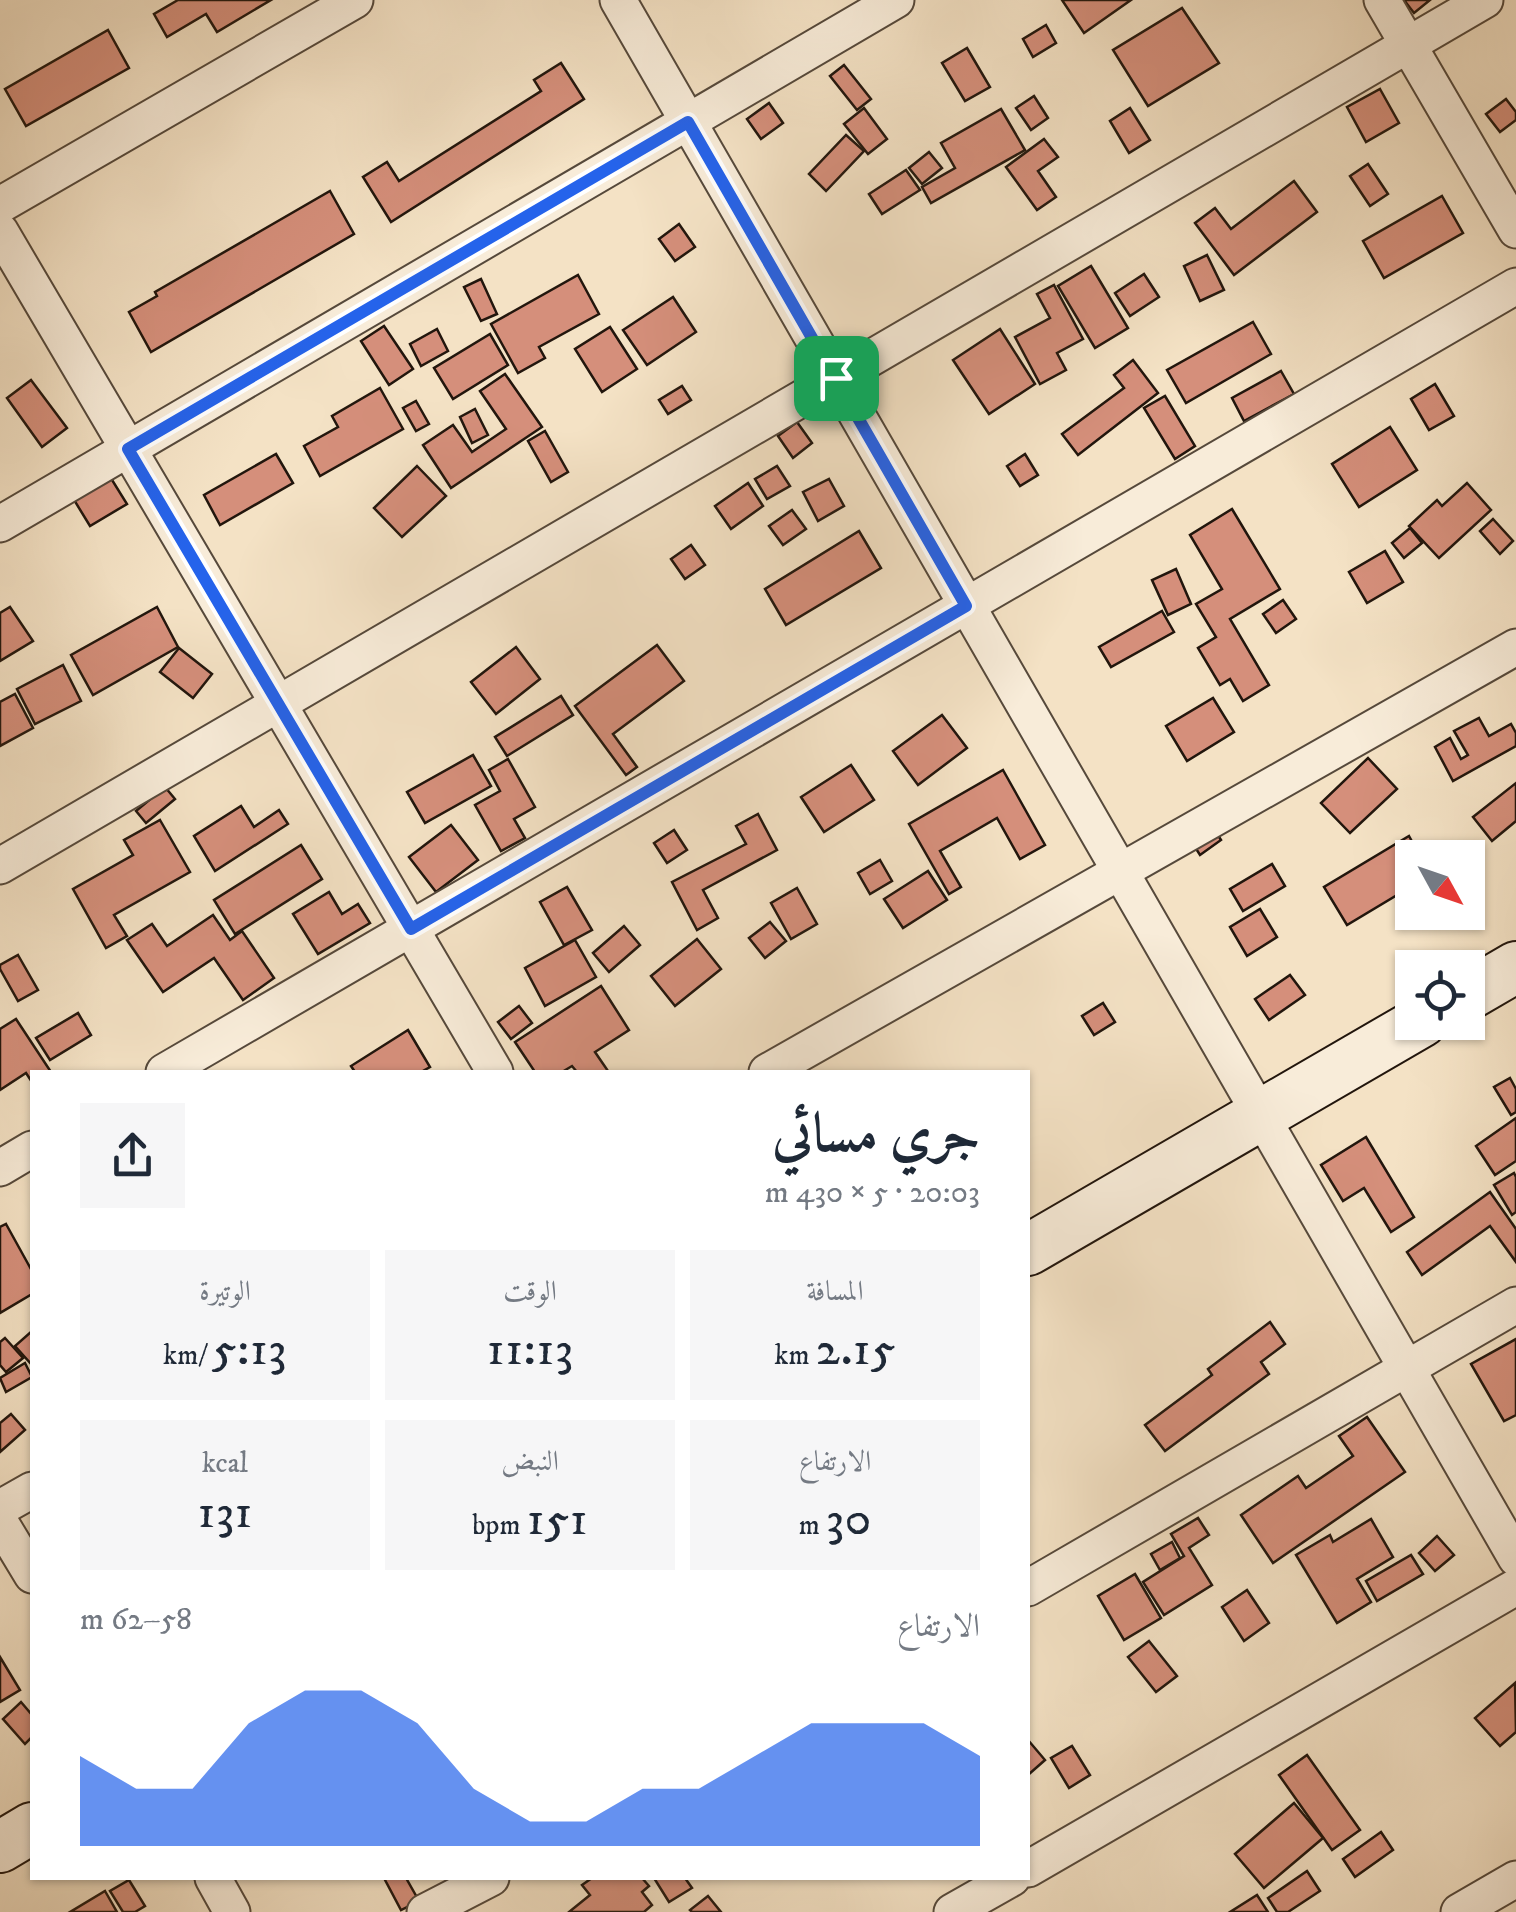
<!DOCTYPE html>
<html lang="ar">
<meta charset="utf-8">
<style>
body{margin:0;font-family:"IM FELL DW Pica",Amiri,serif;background:#f6f6f7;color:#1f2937;direction:rtl;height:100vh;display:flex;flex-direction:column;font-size:38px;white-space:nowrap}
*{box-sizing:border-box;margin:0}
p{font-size:32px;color:#747a83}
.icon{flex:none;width:55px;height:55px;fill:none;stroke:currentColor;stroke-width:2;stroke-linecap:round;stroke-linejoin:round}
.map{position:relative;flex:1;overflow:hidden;direction:ltr}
.details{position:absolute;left:30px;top:1070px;width:1000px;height:810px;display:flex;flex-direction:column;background:#fff;border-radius:0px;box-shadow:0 2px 8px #0004;direction:rtl}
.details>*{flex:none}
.needle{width:65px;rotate:130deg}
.fabs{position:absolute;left:1395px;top:840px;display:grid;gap:20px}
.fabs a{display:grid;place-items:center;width:90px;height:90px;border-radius:0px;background:#fff;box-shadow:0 2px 8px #0004;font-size:50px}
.pin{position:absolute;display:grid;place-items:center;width:85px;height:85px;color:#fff;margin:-42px;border-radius:20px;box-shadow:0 5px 15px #0006}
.round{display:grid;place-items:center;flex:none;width:105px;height:105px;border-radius:0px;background:#f6f6f7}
.overview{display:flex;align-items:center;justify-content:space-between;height:170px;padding:0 50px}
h1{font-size:55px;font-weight:600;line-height:75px}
.stats{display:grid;grid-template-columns:repeat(3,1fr);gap:15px;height:170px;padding:10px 50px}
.stats div{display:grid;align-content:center;border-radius:0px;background:#f6f6f7;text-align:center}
.stats b{font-size:50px;font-weight:600}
.stats small{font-size:28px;font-weight:400}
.stats p{font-size:28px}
.chart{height:280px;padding:20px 50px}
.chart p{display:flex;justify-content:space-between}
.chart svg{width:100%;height:180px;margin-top:10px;fill:#2563eb;opacity:.7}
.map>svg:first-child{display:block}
.building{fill:#d58f7b;stroke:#22160d;stroke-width:2.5}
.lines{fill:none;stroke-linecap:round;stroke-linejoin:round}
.street-casing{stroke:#56493b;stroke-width:39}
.secondary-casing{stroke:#22160d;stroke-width:54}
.street{stroke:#f8ecd9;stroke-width:35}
.secondary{stroke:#f8ecd9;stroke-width:50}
.route-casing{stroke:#fff;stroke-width:20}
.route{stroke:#2563eb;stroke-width:12}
</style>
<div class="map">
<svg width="1516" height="1912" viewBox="0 0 1516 1912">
<rect width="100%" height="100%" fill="#f4e2c5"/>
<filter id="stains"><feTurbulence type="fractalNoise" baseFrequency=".002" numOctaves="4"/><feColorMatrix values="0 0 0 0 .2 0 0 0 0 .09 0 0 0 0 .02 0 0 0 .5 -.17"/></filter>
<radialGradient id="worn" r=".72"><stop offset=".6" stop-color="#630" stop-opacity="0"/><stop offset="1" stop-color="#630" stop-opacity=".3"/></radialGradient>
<g class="building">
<polygon points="178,0 271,0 217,32 206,14 167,37 154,14"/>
<polygon points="1062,0 1131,0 1084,33"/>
<polygon points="1404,0 1430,0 1414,13"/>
<polygon points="1182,8 1219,63 1148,106 1113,50"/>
<polygon points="1046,25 1056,43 1033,57 1023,39"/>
<polygon points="108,30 129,68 26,126 5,89"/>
<polygon points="967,48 990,87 965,101 942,63"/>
<polygon points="561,63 584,99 391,222 363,177 387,162 399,181 541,91 534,80"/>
<polygon points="844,65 871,99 857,110 830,76"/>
<polygon points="1380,89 1399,123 1366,142 1347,107"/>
<polygon points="1034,96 1048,118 1031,130 1016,108"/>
<polygon points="1506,99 1516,112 1516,120 1500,132 1486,114"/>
<polygon points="769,103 783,123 761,139 747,119"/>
<polygon points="864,108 887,139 868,154 844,124"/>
<polygon points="1130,108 1150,140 1129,153 1110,121"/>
<polygon points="1001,109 1025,150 931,203 922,187 955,168 941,143"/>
<polygon points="846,135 864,151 826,191 809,174"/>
<polygon points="1044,139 1058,157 1038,171 1056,197 1037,210 1006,167"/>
<polygon points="929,152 942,168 922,184 909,168"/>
<polygon points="1368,164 1388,194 1370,206 1350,176"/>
<polygon points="906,170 920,190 882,214 869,194"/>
<polygon points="1294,181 1317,212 1234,275 1195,223 1215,208 1231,229"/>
<polygon points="330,191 354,234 151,352 129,312 157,296 155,292"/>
<polygon points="1442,196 1463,233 1384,278 1363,241"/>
<polygon points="679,224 695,247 675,261 659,239"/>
<polygon points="1207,255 1224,290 1200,301 1184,266"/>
<polygon points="1091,266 1128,328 1095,348 1058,286"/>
<polygon points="1144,274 1159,297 1130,316 1115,293"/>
<polygon points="578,275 599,314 539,347 545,358 518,373 491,324"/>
<polygon points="481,279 497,314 481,321 464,287"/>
<polygon points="1054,285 1083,339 1057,353 1066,370 1040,384 1015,337 1050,318 1037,294"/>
<polygon points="673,297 696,332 647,365 623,330"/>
<polygon points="1253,322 1271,354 1186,403 1167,370"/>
<polygon points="384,326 413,369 389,385 361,341"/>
<polygon points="610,327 637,369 602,392 575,349"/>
<polygon points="437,329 448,351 421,366 410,344"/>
<polygon points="1000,329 1035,384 989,414 953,360"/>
<polygon points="490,334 508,365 453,399 434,368"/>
<polygon points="1133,360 1158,393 1078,455 1062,434 1124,388 1114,375"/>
<polygon points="1281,371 1294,394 1244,421 1232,398"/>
<polygon points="505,374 542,427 451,488 423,445 453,425 472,452 506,429 480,391"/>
<polygon points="31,380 67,428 42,447 7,398"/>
<polygon points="1435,384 1454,416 1429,430 1411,399"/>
<polygon points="682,386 691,400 668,414 659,400"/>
<polygon points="380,388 403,429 320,476 304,446 338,427 332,416"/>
<polygon points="1165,396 1195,446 1175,459 1144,408"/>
<polygon points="416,401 429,424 416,431 403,408"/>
<polygon points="475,409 488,435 472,443 460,417"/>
<polygon points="797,422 812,443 793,458 778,436"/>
<polygon points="1390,427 1417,470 1359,507 1332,464"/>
<polygon points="545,431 568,472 551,482 528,441"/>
<polygon points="276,454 293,483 220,525 204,495"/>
<polygon points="1025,454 1038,475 1020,486 1007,466"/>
<polygon points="417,466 446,496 402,537 374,508"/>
<polygon points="777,466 790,486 767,499 755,479"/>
<polygon points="104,467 127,504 90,526 68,490"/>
<polygon points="829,479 844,506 818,521 803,492"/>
<polygon points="748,483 763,506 731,529 715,506"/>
<polygon points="1467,483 1491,510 1439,558 1409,526 1437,500 1442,506"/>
<polygon points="1232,509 1280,589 1230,619 1269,685 1243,701 1230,679 1220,685 1198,648 1216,637 1196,604 1222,589 1190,535"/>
<polygon points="792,510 806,529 783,545 769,526"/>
<polygon points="1493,519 1513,541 1500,554 1480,531"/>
<polygon points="1410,528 1422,543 1404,558 1392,543"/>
<polygon points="859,531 881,568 786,625 765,589"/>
<polygon points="691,545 705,565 685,579 671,559"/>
<polygon points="1385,551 1403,582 1367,603 1349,572"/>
<polygon points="1176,569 1191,604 1168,615 1152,580"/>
<polygon points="1283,600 1296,619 1276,633 1263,614"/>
<polygon points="10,607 33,641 0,661 0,613"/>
<polygon points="157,607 178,647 93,695 71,655"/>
<polygon points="1162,611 1174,632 1111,667 1099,647"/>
<polygon points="657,645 684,681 613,734 637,767 626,775 575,706"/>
<polygon points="516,647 540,679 496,714 471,682"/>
<polygon points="179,648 212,674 193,698 160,672"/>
<polygon points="63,665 81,701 35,724 17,689"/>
<polygon points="15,694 33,728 0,746 0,702"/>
<polygon points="561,696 573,715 507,756 495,737"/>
<polygon points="1213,698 1234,732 1187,761 1166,726"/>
<polygon points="942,715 967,748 918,785 893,751"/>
<polygon points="1479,718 1489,736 1511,724 1516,733 1516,746 1453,781 1435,747 1450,738 1461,759 1468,755 1454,731"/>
<polygon points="473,755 491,786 425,823 407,792"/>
<polygon points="1368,758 1397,789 1350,833 1321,803"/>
<polygon points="508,759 535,807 514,819 525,838 501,851 475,805 500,791 489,770"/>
<polygon points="851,765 874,800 824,832 801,797"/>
<polygon points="1003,770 1045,845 1020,859 997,818 940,851 961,887 949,894 909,824"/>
<polygon points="1516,783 1516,821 1492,841 1473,817"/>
<polygon points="165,787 175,799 146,823 136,811"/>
<polygon points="241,806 254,827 279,810 288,824 215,871 194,836"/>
<polygon points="758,814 777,850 703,890 718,918 697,930 672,882 746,844 736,826"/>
<polygon points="160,820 190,872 114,915 127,936 106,948 73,889 133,855 124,840"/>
<polygon points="1209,821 1221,840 1200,855 1188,836"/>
<polygon points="451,825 478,860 436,892 409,857"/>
<polygon points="674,830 687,850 667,863 654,843"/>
<polygon points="1409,836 1421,858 1412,858 1412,886 1347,925 1324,887"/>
<polygon points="301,845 322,879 235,934 214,900"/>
<polygon points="880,860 892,881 870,894 858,873"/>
<polygon points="1272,864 1285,886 1243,911 1230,889"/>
<polygon points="928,871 947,900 903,928 884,899"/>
<polygon points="567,887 592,930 564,945 540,902"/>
<polygon points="797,888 817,924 791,939 771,903"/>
<polygon points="329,892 342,914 358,904 370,923 318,954 293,914"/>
<polygon points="1260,909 1277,937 1247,956 1230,927"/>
<polygon points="213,915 230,940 242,931 274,978 243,1000 214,958 163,992 127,940 152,924 167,946"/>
<polygon points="770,922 786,941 765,958 749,938"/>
<polygon points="624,926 640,945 609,972 593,953"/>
<polygon points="697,939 721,969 675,1006 651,976"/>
<polygon points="575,940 596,977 545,1006 525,968"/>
<polygon points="18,955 38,990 18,1001 0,969 0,965"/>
<polygon points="1290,975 1305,995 1269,1020 1255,999"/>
<polygon points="601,986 629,1030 595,1052 608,1071 577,1072 572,1066 562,1072 535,1072 515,1042"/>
<polygon points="1103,1003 1115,1022 1094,1035 1082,1016"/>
<polygon points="519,1006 532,1023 511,1039 498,1022"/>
<polygon points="78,1013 91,1035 50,1060 36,1038"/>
<polygon points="16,1019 51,1072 32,1072 32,1082 26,1073 0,1090 0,1029"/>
<polygon points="408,1030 430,1067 421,1072 355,1072 351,1066"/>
<polygon points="1510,1078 1516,1089 1516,1112 1511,1115 1494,1087"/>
<polygon points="1516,1118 1516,1161 1495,1175 1476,1146"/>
<polygon points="1366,1137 1414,1217 1391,1232 1364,1188 1343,1201 1321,1165"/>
<polygon points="1514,1173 1516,1177 1516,1212 1512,1215 1494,1185"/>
<polygon points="1490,1192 1516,1229 1516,1262 1490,1226 1422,1275 1407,1252"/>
<polygon points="6,1224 32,1271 32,1294 0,1313 0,1227"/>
<polygon points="1270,1322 1285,1344 1261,1362 1269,1374 1165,1451 1145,1425 1212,1375 1208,1369"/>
<polygon points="32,1331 32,1365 15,1346"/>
<polygon points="5,1338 23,1358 6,1372 0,1365 0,1342"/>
<polygon points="1516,1339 1516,1415 1504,1421 1471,1364"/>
<polygon points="25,1363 32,1377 6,1392 0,1378"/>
<polygon points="11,1414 25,1430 0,1452 0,1423"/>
<polygon points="1367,1417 1405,1472 1273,1563 1241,1515 1298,1476 1306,1488 1353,1456 1339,1436"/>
<polygon points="1198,1518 1209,1535 1189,1548 1212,1585 1164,1615 1143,1582 1184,1556 1171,1534"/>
<polygon points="1371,1519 1393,1557 1357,1579 1371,1602 1337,1623 1296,1555 1330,1535 1333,1542"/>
<polygon points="1437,1536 1454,1555 1435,1571 1419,1553"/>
<polygon points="1172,1542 1180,1558 1160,1570 1151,1554"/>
<polygon points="1411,1555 1423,1574 1377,1601 1366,1581"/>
<polygon points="1135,1574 1161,1618 1124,1640 1098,1596"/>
<polygon points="1247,1590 1269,1623 1244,1641 1222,1607"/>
<polygon points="1149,1641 1177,1676 1156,1692 1128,1657"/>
<polygon points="0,1657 20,1690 0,1702"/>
<polygon points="1515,1683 1516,1732 1500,1746 1475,1718"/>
<polygon points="21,1702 32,1715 32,1737 25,1744 3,1719"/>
<polygon points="1028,1740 1045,1760 1028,1775"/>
<polygon points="1072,1746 1090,1775 1069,1788 1051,1758"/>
<polygon points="1307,1755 1360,1830 1332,1850 1279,1775"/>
<polygon points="1294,1803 1323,1838 1264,1888 1235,1854"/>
<polygon points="1381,1832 1393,1850 1355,1877 1343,1859"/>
<polygon points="1307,1871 1320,1891 1288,1912 1277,1912 1268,1898"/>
<polygon points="384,1878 406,1878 419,1901 401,1910"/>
<polygon points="592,1878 642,1878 649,1886 642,1892 652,1905 644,1912 569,1912 590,1895 582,1885"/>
<polygon points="654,1878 685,1878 692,1888 669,1902"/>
<polygon points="129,1880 145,1906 135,1912 123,1912 110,1891"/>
<polygon points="105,1891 117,1912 70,1912"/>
<polygon points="1257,1895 1268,1912 1230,1912"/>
<polygon points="708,1896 721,1912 692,1912 690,1910"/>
</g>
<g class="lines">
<defs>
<g id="street">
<polyline points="618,0 1516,1558"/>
<polyline points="1382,0 1516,230"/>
<polyline points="0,205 355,0"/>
<polyline points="0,231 495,1072"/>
<polyline points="0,524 896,0"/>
<polyline points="0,866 1485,0"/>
<polyline points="164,1072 1516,286"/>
<polyline points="767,1072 1516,647"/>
<polyline points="0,1168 32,1149"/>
<polyline points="0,1508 32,1490"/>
<polyline points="0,1522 32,1575"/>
<polyline points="1028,1588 1516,1305"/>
<polyline points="1028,1869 1516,1587"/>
<polyline points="213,1878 232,1912"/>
<polyline points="425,1912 491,1878"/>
<polyline points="952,1912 1012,1878"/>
<polyline points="1459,1912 1516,1879"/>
</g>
<g id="secondary">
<polyline points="1468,995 1516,967"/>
<polyline points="1028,1250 1421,1022"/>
<polyline points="0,1847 32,1828"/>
</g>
</defs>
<use href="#street" class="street-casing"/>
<use href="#secondary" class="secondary-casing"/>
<use href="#street" class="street"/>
<use href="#secondary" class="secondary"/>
</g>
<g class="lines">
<defs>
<polygon id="route" points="688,122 966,606 411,929 128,449"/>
</defs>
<use href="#route" class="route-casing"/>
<use href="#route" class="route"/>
</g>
<rect width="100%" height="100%" filter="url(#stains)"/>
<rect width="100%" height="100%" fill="url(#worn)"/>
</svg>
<div class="fabs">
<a><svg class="needle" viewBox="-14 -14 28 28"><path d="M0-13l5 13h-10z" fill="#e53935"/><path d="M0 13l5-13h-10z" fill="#747a83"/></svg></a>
<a><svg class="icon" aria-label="locate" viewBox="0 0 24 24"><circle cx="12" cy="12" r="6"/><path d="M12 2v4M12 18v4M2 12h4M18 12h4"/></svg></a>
</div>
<div class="pin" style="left:836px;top:378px;background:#1e9e55"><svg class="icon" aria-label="arrive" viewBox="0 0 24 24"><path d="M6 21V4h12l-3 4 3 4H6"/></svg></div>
<section class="details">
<div class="overview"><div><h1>جري مسائي</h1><p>20:03 · 5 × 430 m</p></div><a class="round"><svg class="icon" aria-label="share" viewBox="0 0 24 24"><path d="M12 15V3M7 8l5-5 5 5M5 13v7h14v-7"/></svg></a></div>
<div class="stats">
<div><p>المسافة</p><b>2.15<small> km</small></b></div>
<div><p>الوقت</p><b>11:13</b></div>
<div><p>الوتيرة</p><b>5:13<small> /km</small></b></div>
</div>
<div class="stats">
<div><p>الارتفاع</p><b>30<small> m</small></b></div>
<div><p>النبض</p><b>151<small> bpm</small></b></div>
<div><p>kcal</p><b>131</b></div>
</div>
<div class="chart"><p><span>الارتفاع</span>58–62 m</p>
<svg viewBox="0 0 160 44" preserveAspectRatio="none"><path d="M0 44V22L10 30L20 30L30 14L40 6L50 6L60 14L70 30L80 38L90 38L100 30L110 30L120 22L130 14L140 14L150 14L160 22V44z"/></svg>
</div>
</section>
</div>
